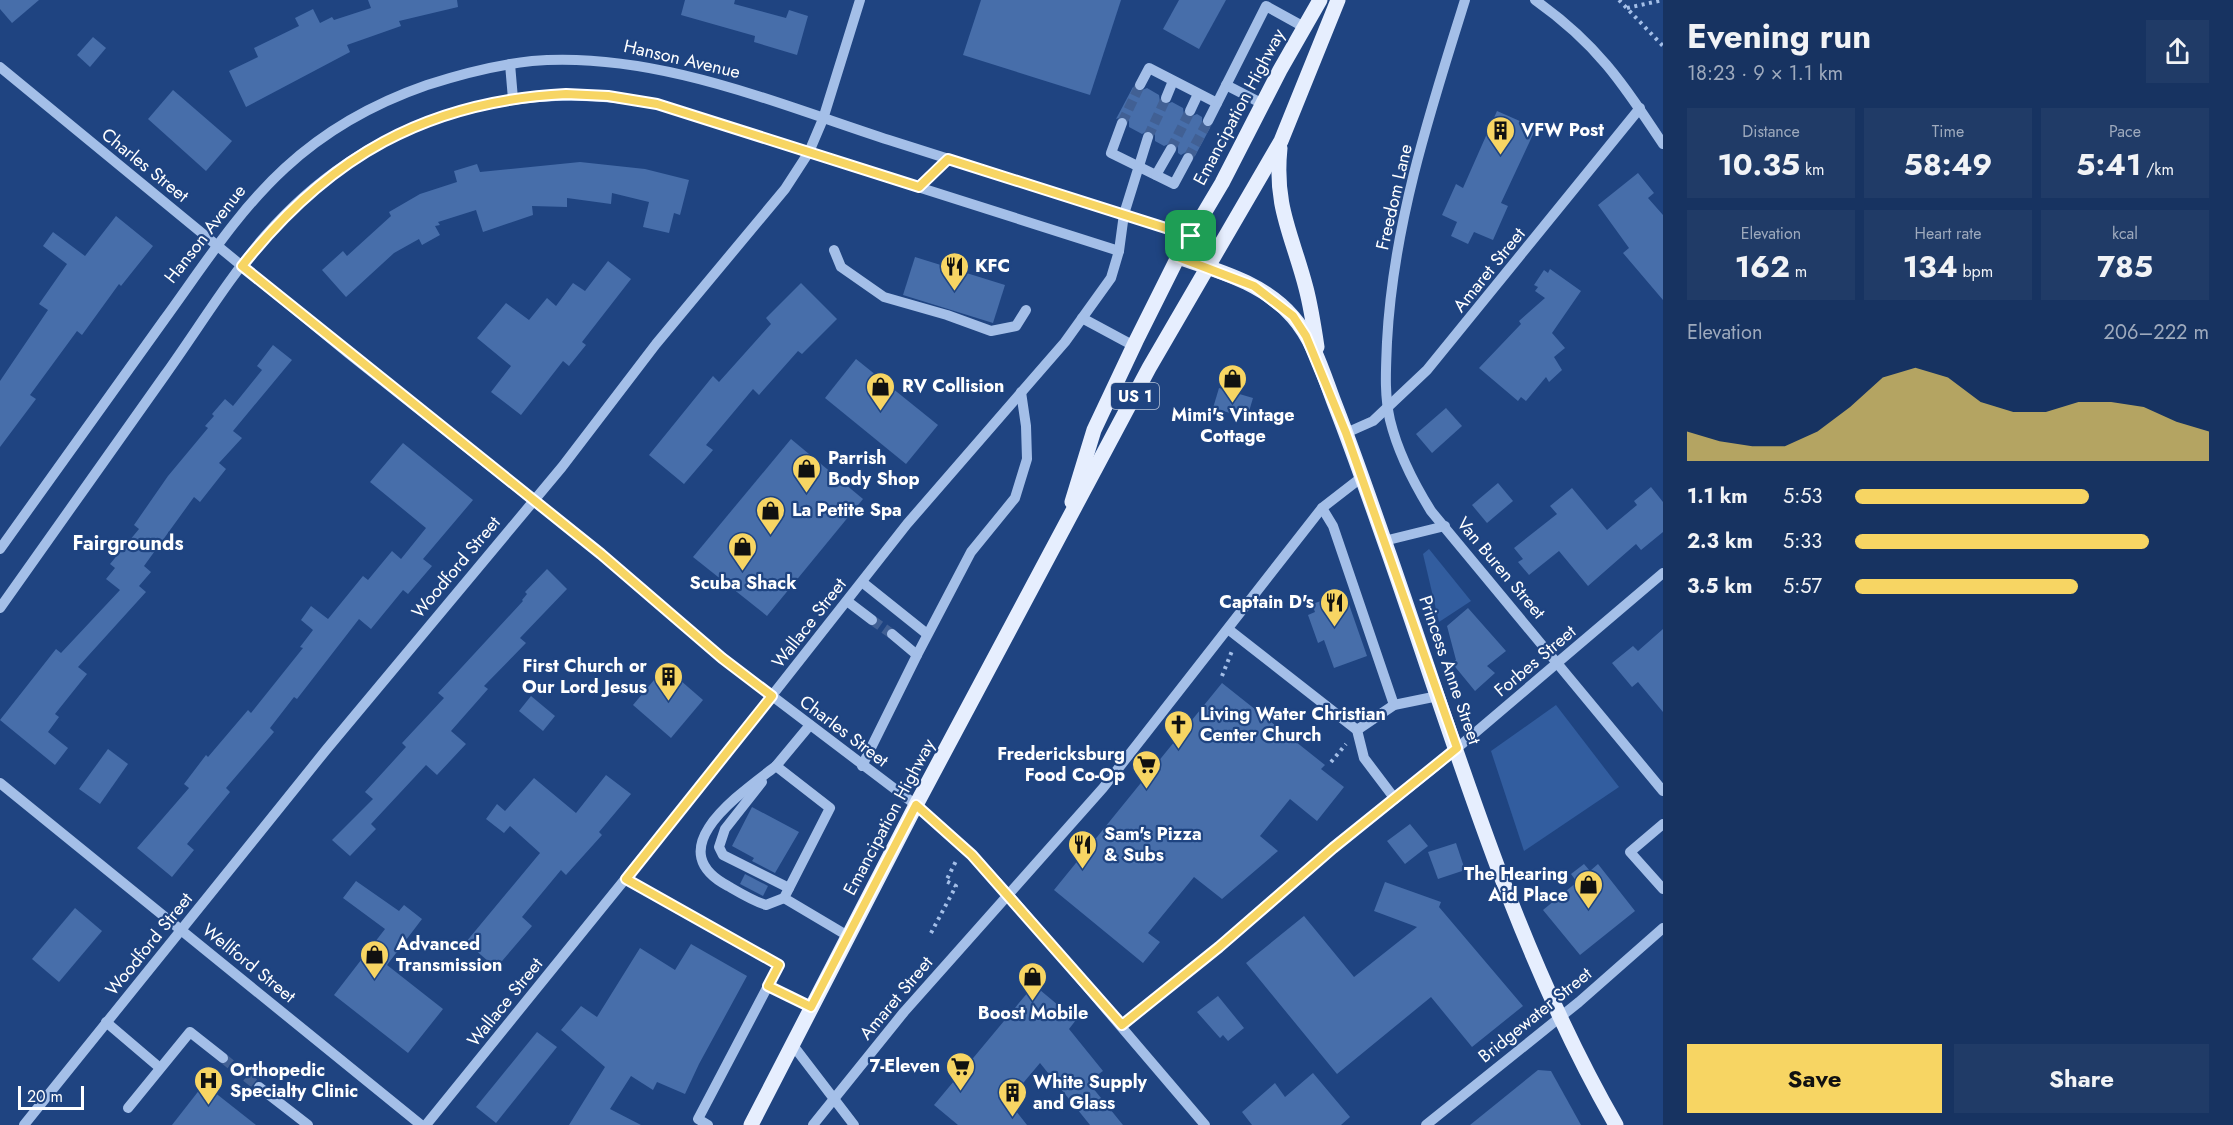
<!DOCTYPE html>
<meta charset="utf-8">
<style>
body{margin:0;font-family:Jost,sans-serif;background:#203b67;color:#f1f3f6;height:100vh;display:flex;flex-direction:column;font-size:22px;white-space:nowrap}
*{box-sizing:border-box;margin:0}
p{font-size:20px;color:#9eaabd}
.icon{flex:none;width:33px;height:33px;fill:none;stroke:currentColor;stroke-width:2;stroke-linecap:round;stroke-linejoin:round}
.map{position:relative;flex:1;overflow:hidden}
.side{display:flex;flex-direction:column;background:#173361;width:570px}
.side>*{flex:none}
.scale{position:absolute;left:18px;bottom:15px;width:66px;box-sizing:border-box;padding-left:6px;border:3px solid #fff;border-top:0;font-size:16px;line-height:21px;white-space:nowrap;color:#fff;-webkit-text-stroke:4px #1f4481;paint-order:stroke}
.pin{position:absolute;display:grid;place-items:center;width:51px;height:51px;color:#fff;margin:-26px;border-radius:12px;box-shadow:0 3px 9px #0006}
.round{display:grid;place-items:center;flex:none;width:63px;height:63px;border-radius:0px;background:#203b67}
.headline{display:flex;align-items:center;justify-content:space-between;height:102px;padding:0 24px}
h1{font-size:33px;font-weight:700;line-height:45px}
.metrics{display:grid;grid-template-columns:repeat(3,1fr);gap:9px;height:102px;padding:6px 24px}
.metrics div{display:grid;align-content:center;border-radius:0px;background:#203b67;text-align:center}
.metrics b{font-size:30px;font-weight:700}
.metrics small{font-size:16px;font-weight:400}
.metrics p{font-size:16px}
.chart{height:168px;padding:12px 24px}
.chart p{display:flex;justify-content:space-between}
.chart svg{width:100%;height:108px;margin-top:6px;fill:#f7d563;opacity:.7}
.primary-button{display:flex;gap:12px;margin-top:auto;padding:12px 24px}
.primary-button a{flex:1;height:69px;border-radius:0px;background:#f7d563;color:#111;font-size:24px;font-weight:700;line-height:69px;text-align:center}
.primary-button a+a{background:#203b67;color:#f1f3f6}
ul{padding:0 24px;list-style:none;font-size:20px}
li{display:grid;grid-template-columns:96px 72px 1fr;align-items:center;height:45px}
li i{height:15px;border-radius:8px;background:#f7d563}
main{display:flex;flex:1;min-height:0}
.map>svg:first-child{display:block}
.green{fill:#325d9f}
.building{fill:#476eaa}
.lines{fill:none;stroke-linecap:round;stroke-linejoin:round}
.minor-tunnel{stroke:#416094;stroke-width:10;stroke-dasharray:10 5;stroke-linecap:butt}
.path{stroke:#a4bfe8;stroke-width:4;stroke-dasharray:3 4.5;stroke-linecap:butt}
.minor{stroke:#a4bfe8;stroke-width:10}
.major{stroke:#e6eefe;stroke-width:15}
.route-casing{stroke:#fff;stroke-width:12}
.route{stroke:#f7d563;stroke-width:8}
.labels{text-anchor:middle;stroke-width:4.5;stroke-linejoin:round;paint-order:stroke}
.shield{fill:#1f4481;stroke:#bcc7d9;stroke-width:1.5}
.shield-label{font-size:16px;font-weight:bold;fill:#fff}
.street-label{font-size:18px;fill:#fff;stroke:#1f4481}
.poi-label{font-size:18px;font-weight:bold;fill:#fff;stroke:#1f4481;text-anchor:start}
.neighbourhood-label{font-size:20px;font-weight:bold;fill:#fff;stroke:#1f4481}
</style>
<main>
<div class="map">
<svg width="1663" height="1125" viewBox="0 0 1663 1125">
<rect width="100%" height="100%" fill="#1f4481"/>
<g class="green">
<polygon points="1429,549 1471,601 1439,622 1423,554"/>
<polygon points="1556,705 1619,787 1524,851 1491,751"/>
</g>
<g class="building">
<polygon points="0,0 39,0 12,23 0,9"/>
<polygon points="368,0 457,0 458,7 399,21 401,26 347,45 350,52 246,107 229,71 258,57 254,48 299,26 295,18 313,9 320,23 332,17 334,20 371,8"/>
<polygon points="685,0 735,0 734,4 786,18 789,10 808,16 797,55 754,42 755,36 681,15"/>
<polygon points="981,0 1121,0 1090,95 963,55"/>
<polygon points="1179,0 1226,0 1199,49 1163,29"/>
<polygon points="93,37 106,48 90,67 77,55"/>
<polygon points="1133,87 1137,92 1147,88 1159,95 1160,102 1164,105 1172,102 1183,108 1184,115 1187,118 1197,114 1202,117 1202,126 1210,128 1195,156 1188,151 1181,155 1178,153 1178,146 1174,142 1164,146 1155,141 1155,135 1151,130 1142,134 1129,127 1129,121 1125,116 1116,119"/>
<polygon points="173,90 232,141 206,171 148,119"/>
<polygon points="1497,111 1536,128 1501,203 1508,206 1493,240 1474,232 1468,244 1451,236 1457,222 1442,215 1456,184 1463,188"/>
<polygon points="580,162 645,169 689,180 680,215 674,213 669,233 643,227 649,202 612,193 611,204 567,198 567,207 532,206 533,215 483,232 476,210 438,222 440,225 435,226 440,235 422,245 419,239 394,253 346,297 322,270 343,251 347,256 391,216 389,212 420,194 457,182 454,171 477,164 480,172"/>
<polygon points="1638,173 1654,193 1648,198 1663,215 1663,300 1623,253 1629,248 1598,205"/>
<polygon points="116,216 153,246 121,286 119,284 82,335 77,331 30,395 36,399 0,447 0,381 48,310 39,304 67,264 43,246 53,232 85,256"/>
<polygon points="915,257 1005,285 993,323 903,295"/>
<polygon points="608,261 631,279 582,342 586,345 569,366 563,361 521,415 491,392 511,366 477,338 506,303 529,320 547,298 556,306 573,283 585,291"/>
<polygon points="1550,269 1581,291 1552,333 1565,348 1554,357 1562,370 1549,382 1546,377 1526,401 1521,397 1518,401 1479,368 1521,324 1519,321 1545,298 1535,291 1538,287 1534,285 1544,270 1548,273"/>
<polygon points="801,283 837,319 802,354 798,351 759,395 753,389 706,445 713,450 684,484 649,455 713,376 719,382 771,324 766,318"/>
<polygon points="273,345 292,360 233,431 242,438 219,463 226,469 200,502 194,497 144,566 151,572 139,586 146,592 78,667 87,674 55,714 59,717 48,732 68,748 55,765 0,720 56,649 61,653 120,590 106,579 115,568 110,564 139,529 134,525 168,476 208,428 205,426 214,416 212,414 225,399 233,406 262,370 257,366"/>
<polygon points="856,359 938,425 906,464 825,398"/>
<polygon points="1219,388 1253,398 1247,418 1213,408"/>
<polygon points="1446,408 1462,426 1432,453 1416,434"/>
<polygon points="791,439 863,499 767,616 693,557"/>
<polygon points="403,443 473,500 423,559 432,566 408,594 403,590 371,629 359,619 297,699 294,697 270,728 274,732 226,788 230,792 187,844 194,850 172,877 137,848 189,788 184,784 206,755 208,757 248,710 251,713 303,648 300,647 313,630 301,620 311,606 328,619 363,576 368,580 392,551 401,559 426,528 370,482"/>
<polygon points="1498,483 1513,501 1487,523 1472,505"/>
<polygon points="1651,487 1663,502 1663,532 1641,550 1636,544 1588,586 1559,551 1529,575 1518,562 1523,559 1514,548 1557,514 1550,506 1572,488 1607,530 1637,505 1634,501"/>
<polygon points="547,569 567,589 520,638 526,643 484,686 488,689 451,731 466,744 437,775 426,765 371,824 376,829 350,856 332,840 373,799 365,792 406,747 402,743 444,698 438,693 523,601 522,600 527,594 525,592"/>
<polygon points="1345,593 1367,656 1334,668 1324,640 1318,643 1308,615 1315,612 1312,604"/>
<polygon points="1468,608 1506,651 1487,666 1495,673 1475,691 1452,663 1456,660 1447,626"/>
<polygon points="1663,629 1663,712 1638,682 1632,687 1612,663 1633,646 1638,651"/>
<polygon points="665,667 703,700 671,738 633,705"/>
<polygon points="1222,683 1325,765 1321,769 1344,787 1317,821 1290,799 1260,836 1278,851 1222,899 1194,877 1148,933 1160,942 1143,963 1054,890"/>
<polygon points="531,696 555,716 543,731 519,711"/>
<polygon points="108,749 128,764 100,804 79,789"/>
<polygon points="606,775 631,794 599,832 602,835 566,875 561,870 522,917 532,926 496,968 466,942 540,853 510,826 504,833 486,819 497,804 505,811 534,778 576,813"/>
<polygon points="752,807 799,832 775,873 752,861 754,858 732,846"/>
<polygon points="1410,824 1428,846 1405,864 1387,841"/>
<polygon points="1456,843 1465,870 1438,879 1428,852"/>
<polygon points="1584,864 1590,871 1598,864 1635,911 1580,955 1543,910 1577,882 1571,874"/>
<polygon points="745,874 768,886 763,896 740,884"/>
<polygon points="356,881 399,911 404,905 422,919 387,965 443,1009 408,1053 334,995 385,929 343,898"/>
<polygon points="1385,882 1441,902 1439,907 1523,1006 1472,1047 1431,997 1337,1074 1246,963 1304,916 1354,977 1417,927 1374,911"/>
<polygon points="75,908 102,931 59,982 32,959"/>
<polygon points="691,944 747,976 699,1064 685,1094 657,1082 653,1090 631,1076 610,1109 641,1125 569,1125 605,1067 561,1030 581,1006 597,1017 640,948 675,970"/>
<polygon points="1034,985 1076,1020 1069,1029 1103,1071 1088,1082 1123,1125 1090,1125 1040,1063 1008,1101 1027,1125 958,1125 934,1105"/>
<polygon points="1218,996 1244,1028 1228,1041 1223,1035 1220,1038 1197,1012"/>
<polygon points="537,1032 557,1047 496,1123 476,1107"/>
<polygon points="1538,1070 1551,1071 1581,1125 1470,1125"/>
<polygon points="1313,1073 1350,1117 1341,1125 1252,1125 1242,1112 1275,1083 1285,1097"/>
<polygon points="204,1084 256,1125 172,1125"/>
</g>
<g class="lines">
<g class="minor-tunnel">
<polyline points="1122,123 1140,85"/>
<polyline points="1148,137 1166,98"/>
<polyline points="1171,149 1190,111"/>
<polyline points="1188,158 1208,121"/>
<polyline points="872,620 892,634"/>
<polyline points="223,1058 259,1087"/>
</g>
<g class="path">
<polyline points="1619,0 1663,46"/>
<polyline points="1627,8 1663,0"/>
<polyline points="1222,676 1232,651"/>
<polyline points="1331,762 1346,744"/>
<polyline points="1076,773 1087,782"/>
<polyline points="931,933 956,886 946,881 956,861"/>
</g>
<g class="minor">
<path d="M1465 0C1430 111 1393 225 1387 342 1386 368 1384 394 1390 420 1398 453 1413 482 1431 511L1663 791"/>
<path d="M1535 0C1597 44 1622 82 1663 144"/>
<polyline points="510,64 513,99"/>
<polyline points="0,67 349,354 601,554 722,658 916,805 972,855 1007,893 1205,1125"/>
<polyline points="1140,85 1149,68 1217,103"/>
<polyline points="1226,85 1263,104"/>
<polyline points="1166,98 1173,81"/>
<polyline points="1190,111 1198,94"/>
<polyline points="1208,121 1266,6 1304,27"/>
<polyline points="1122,123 1111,153 1174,184 1188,158"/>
<polyline points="1156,175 1171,149"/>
<polyline points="919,187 948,159"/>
<polyline points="834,250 841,267 884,297 947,315 991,331 1016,326 1026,310"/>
<polyline points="1082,318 1134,346"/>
<polyline points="1346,433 1373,421 1427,370 1640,108"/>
<polyline points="1322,508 1333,526 1394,705"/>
<polyline points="1384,541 1445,526"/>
<path d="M0 549C55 473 109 396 164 320 202 268 237 212 285 168 325 131 375 103 427 85 461 74 496 65 532 61 654 51 775 103 889 140 989 172 1090 203 1191 236"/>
<polyline points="862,582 927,634"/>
<polyline points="847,601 872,620"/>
<path d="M0 608C55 530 110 453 165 375 198 329 228 279 265 236 365 121 509 76 657 104L1119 251"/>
<polyline points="1228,629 1357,730 1364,758 1395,799"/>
<polyline points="917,655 971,552 1015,498 1027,459 1026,426 1021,392"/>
<polyline points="810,725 776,766 830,808 784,898 848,936"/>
<polyline points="1357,730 1394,705 1438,696"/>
<path d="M776 766C740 794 658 849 728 886 740 893 753 901 766 905L784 898"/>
<polyline points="862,766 917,655 892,634"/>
<polyline points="762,782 725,829 719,847 723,855 789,888"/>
<polyline points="0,783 421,1125"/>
<polyline points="1663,824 1630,852 1663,889"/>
<polyline points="626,879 779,965 698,1119 708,1125"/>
<polyline points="768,986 811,1007"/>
<polyline points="106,1022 160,1068"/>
<polyline points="1122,1025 1219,947 1333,848 1436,766 1663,573"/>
<polyline points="792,1044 854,1125"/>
<polyline points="259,1087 308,1125"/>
<polyline points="128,1108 190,1032 223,1058"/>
<polyline points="24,1125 326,750 562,467 656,344 785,189 809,152 823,119 860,0"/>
<polyline points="426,1125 711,773 907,524 1065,342 1111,278 1119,251 1124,214 1148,137"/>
<polyline points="813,1125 904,1012 1103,788 1322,508 1362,477"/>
<polyline points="1426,1125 1579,1002 1663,928"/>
</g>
<g class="major">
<path d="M1280 148C1274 207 1292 234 1306 288 1311 307 1314 327 1317 347"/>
<path d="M1178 257C1219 271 1264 283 1293 317 1314 341 1323 373 1334 402 1354 453 1371 503 1389 554 1456 746 1514 948 1616 1125"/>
<polyline points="1072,502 1094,430 1136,341 1178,257 1222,183 1280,70 1320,0"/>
<polyline points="751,1125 916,805 1149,368 1281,141 1338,0"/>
</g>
</g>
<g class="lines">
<defs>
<path id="route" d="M566 94 608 96 657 104 919 187 948 159 1191 236 1178 257 1254 286 1293 316 1306 336 1346 433 1457 748 1333 848 1219 947 1122 1025 972 855 916 805 811 1007 768 986 779 965 626 879 772 696 722 658 601 554 242 266C328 157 426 101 566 94Z"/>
</defs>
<use href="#route" class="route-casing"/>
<use href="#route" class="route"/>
</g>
<defs>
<symbol id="building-pin" viewBox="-11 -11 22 30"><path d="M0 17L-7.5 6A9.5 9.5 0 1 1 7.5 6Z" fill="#f7d563" stroke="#1f4481"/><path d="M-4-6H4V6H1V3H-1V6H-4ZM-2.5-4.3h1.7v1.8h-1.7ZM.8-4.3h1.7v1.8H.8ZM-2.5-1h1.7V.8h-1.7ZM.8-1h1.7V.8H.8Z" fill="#111"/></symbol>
<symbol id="restaurant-pin" viewBox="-11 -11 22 30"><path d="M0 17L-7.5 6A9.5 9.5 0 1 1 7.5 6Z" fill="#f7d563" stroke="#1f4481"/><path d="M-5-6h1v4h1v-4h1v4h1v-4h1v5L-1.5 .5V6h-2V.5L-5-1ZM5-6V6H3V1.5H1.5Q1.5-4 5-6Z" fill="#111"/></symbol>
<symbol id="shop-pin" viewBox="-11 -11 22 30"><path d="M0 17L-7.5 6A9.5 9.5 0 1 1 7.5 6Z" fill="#f7d563" stroke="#1f4481"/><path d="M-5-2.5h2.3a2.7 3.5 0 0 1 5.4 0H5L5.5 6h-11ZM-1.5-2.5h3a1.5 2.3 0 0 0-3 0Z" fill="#111"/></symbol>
<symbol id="church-pin" viewBox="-11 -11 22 30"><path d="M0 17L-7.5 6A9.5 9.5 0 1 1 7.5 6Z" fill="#f7d563" stroke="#1f4481"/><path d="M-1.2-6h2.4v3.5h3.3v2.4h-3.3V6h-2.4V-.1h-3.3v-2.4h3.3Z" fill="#111"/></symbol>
<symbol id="supermarket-pin" viewBox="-11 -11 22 30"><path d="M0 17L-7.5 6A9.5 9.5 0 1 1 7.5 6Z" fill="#f7d563" stroke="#1f4481"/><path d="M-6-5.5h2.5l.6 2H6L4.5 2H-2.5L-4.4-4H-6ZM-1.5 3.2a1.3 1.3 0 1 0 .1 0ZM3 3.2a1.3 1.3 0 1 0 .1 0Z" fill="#111"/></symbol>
<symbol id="hospital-pin" viewBox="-11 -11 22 30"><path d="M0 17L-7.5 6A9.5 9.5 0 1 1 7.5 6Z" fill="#f7d563" stroke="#1f4481"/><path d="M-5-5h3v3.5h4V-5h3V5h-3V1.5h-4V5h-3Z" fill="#111"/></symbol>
</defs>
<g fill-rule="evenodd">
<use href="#building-pin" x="1484" y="114" width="33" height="45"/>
<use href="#restaurant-pin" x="938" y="250" width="33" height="45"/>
<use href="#shop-pin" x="1216" y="362" width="33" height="45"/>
<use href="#shop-pin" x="864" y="370" width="33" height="45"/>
<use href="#shop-pin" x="790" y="452" width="33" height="45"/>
<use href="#shop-pin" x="754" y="494" width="33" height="45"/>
<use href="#shop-pin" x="726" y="530" width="33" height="45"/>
<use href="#restaurant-pin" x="1318" y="586" width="33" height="45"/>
<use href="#building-pin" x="652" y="660" width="33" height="45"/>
<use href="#church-pin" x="1162" y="708" width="33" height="45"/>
<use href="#supermarket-pin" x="1130" y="748" width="33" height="45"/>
<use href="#restaurant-pin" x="1066" y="828" width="33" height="45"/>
<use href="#shop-pin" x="1572" y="868" width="33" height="45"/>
<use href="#shop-pin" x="358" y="938" width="33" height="45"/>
<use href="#shop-pin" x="1016" y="960" width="33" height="45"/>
<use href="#supermarket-pin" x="944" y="1050" width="33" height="45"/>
<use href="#hospital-pin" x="192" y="1064" width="33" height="45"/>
<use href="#building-pin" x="996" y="1076" width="33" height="45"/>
</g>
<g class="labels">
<rect class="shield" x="1111" y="383" width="48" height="26" rx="4.5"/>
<g class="shield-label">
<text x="1135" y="402">US 1</text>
</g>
<g class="street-label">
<text transform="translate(682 59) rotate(13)" y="6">Hanson Avenue</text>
<text transform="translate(1239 107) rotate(-62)" y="6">Emancipation Highway</text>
<text transform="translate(145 165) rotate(39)" y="6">Charles Street</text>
<text transform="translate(1394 197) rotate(-77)" y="6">Freedom Lane</text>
<text transform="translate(205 234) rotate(-52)" y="6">Hanson Avenue</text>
<text transform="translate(1489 270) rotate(-51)" y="6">Amaret Street</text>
<text transform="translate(456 567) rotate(-50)" y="6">Woodford Street</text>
<text transform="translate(1501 568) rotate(50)" y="6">Van Buren Street</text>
<text transform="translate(809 623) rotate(-52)" y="6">Wallace Street</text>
<text transform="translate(1535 661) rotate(-40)" y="6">Forbes Street</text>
<text transform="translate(1450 670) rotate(71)" y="6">Princess Anne Street</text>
<text transform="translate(844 731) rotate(37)" y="6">Charles Street</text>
<text transform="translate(889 817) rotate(-62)" y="6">Emancipation Highway</text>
<text transform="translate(149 944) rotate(-51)" y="6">Woodford Street</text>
<text transform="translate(249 963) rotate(39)" y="6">Wellford Street</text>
<text transform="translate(896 998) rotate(-50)" y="6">Amaret Street</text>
<text transform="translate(505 1002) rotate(-51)" y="6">Wallace Street</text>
<text transform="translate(1535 1015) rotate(-39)" y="6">Bridgewater Street</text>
</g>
<g class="poi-label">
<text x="1521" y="136">VFW Post</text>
<text x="975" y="272">KFC</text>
<text x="902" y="392">RV Collision</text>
<text x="1233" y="421" text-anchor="middle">Mimi's Vintage<tspan x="1233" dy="21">Cottage</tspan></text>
<text x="828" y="464">Parrish<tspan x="828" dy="21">Body Shop</tspan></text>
<text x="792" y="516">La Petite Spa</text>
<text x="743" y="589" text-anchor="middle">Scuba Shack</text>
<text x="1314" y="608" text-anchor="end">Captain D's</text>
<text x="647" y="672" text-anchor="end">First Church or<tspan x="647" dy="21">Our Lord Jesus</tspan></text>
<text x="1200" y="720">Living Water Christian<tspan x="1200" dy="21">Center Church</tspan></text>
<text x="1125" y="760" text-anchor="end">Fredericksburg<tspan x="1125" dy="21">Food Co-Op</tspan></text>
<text x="1104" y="840">Sam's Pizza<tspan x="1104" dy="21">&amp; Subs</tspan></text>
<text x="1568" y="880" text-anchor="end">The Hearing<tspan x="1568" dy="21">Aid Place</tspan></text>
<text x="396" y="950">Advanced<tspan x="396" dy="21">Transmission</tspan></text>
<text x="1033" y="1019" text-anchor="middle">Boost Mobile</text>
<text x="940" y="1072" text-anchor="end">7-Eleven</text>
<text x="230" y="1076">Orthopedic<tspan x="230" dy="21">Specialty Clinic</tspan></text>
<text x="1033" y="1088">White Supply<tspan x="1033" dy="21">and Glass</tspan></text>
</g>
<g class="neighbourhood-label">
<text x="128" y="550">Fairgrounds</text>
</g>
</g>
</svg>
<div class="scale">20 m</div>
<div class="pin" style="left:1191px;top:236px;background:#1e9e55"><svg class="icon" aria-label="arrive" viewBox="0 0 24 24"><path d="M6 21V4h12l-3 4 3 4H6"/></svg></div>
</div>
<section class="side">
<div class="headline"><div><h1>Evening run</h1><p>18:23 · 9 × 1.1 km</p></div><a class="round"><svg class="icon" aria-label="share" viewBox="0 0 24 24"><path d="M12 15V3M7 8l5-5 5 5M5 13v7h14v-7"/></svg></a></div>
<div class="metrics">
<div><p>Distance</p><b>10.35<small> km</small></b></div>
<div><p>Time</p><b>58:49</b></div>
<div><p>Pace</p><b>5:41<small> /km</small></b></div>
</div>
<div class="metrics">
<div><p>Elevation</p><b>162<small> m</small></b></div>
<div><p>Heart rate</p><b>134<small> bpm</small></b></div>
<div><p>kcal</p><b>785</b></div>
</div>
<div class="chart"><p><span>Elevation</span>206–222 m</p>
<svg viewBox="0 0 160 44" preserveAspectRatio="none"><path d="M0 44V32L10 36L20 38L30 38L40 32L50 22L60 10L70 6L80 10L90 20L100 24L110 24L120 20L130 20L140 22L150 28L160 32V44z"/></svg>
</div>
<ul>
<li><b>1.1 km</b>5:53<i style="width:66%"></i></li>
<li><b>2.3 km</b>5:33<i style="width:83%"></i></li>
<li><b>3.5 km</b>5:57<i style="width:63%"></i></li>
</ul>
<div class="primary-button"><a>Save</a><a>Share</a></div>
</section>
</main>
